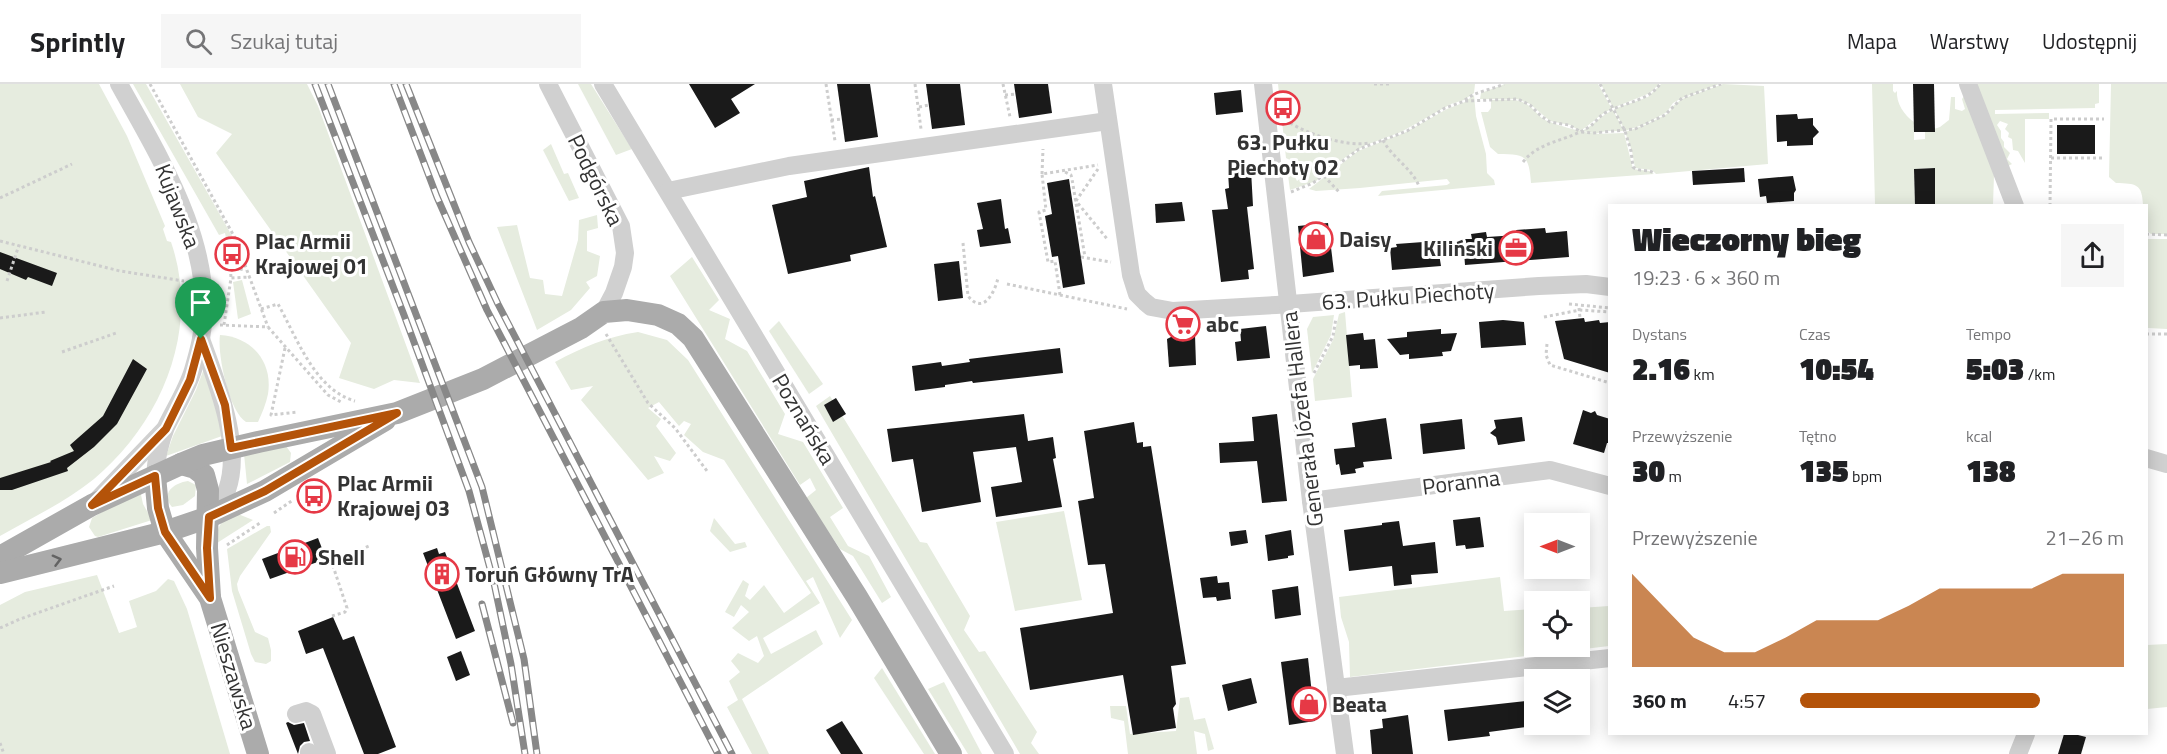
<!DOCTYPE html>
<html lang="pl">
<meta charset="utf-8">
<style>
body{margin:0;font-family:"Titillium Web",sans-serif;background:#f6f6f6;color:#202124;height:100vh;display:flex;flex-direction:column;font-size:22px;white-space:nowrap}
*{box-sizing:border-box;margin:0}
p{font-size:20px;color:#757577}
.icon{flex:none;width:33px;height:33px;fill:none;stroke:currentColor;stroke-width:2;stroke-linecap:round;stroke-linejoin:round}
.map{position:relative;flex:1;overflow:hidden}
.panel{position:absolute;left:1608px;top:120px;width:540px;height:531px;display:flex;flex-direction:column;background:#fff;border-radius:0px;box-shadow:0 3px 15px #0003}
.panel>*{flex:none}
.needle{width:39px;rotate:270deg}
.fabs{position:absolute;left:1524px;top:429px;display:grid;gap:12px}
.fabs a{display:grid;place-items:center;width:66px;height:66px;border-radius:0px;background:#fff;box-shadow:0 3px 15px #0003;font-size:30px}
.pin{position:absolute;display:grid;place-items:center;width:51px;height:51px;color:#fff;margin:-62px -26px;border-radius:50% 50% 50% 0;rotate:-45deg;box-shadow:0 0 6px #0007}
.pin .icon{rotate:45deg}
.round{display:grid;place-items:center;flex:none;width:63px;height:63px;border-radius:0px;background:#f6f6f6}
.summary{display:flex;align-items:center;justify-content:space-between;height:102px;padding:0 24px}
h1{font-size:33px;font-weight:800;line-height:45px}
.stats{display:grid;grid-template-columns:repeat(3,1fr);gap:9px;height:102px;padding:6px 24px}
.stats div{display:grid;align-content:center}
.stats b{font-size:30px;font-weight:800}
.stats small{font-size:16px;font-weight:400}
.stats p{font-size:16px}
.chart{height:168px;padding:12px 24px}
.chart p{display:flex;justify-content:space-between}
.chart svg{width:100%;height:108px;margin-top:6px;fill:#b45309;opacity:.7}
ul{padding:0 24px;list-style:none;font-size:20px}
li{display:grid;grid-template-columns:96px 72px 1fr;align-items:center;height:45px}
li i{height:15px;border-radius:8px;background:#b45309}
header{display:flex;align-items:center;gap:36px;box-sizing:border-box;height:84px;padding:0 30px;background:#fff;border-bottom:2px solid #e0e0e0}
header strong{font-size:28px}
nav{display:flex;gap:33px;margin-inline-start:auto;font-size:21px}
.search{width:420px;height:54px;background:#f6f6f6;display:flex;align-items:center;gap:15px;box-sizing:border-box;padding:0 21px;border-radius:0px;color:#757577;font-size:22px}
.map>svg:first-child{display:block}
.green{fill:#e6ecdf}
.building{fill:#1a1a1a}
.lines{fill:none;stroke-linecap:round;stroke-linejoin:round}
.path{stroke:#cdcdcd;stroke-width:3;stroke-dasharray:3 3;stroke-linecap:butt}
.minor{stroke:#d0d0d0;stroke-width:18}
.major{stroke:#ababab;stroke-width:22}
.rail-casing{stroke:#888;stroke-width:7}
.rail{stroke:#fff;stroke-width:4.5;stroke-dasharray:14;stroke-linecap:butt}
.oneway{stroke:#636363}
.route-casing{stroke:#fff;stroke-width:12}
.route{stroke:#b45309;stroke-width:8}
.labels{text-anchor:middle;stroke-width:6;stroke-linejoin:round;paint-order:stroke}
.poi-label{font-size:22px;font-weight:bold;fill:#333;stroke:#fff;text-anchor:start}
.street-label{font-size:22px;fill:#333;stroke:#fff}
</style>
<header>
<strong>Sprintly</strong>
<div class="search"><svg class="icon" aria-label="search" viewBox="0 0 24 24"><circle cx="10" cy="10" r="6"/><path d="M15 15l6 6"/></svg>Szukaj tutaj</div>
<nav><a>Mapa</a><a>Warstwy</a><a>Udostępnij</a></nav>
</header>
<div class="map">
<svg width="2167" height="670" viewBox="0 0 2167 670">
<rect width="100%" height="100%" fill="#fff"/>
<g class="green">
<path d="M0 0H99L127 52 165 142 163 145 167 157 171 158C201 245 162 338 94 395 65 418 32 434 0 452Z"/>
<polygon points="133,0 146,0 232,152 226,154 225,149 219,151"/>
<polygon points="180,0 307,0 318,22 420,299 394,296 374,305 339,294 351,259 216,69 232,50 198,33"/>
<polygon points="578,0 591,0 632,65 616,71"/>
<polygon points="1278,0 1475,0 1474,9 1464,16 1451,20 1401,48 1366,61 1347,72 1316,97 1290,106 1288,91 1295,93 1297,97 1301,94 1298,88 1298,80 1286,74"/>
<path d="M1505 0H1598L1612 25C1599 30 1592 40 1580 47L1570 41 1550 37 1530 20 1517 15H1480L1481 9Z"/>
<polygon points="1601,0 1659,0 1650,9 1613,24"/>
<polygon points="1661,0 1719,0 1682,14 1673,19 1667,28 1645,40 1625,47 1614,25 1648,13"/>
<polygon points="1723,0 1764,2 1768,80 1656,90 1652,86 1635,84 1632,67 1625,48 1645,41 1669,29 1673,22 1682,15"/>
<path d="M1872 0H1893V7L1895 9 1897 7C1896 19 1904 31 1914 38V56L1925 55V48L1940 43 1949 36 1951 13H1955V25L1962 27 1965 25 1962 15 1965 11 1994 91 1993 121H1935L1934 84 1914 85 1915 121H1875Z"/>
<polygon points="1976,0 2099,0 2099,19 2095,20 2095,24 1995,26 1995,30 2049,29 2049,35 2025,35 2025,79 2018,67 2013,66 2012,55 2008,53 2009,49 2005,45 2008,40 2000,37 1997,41 2001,47 2001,54 2004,58 2004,63 2010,69 2007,75 2012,80 2008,82"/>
<path d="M2111 0H2167V150H2151L2147 147 2146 122 2143 121C2142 99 2136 100 2116 99L2109 93Z"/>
<polygon points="1474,11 1476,32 1486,70 1487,89 1494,96 1495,101 1378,112 1382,107 1447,101 1450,99 1447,95 1360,104 1316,107 1309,105 1358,67 1404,49 1447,25 1465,18"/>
<path d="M1491 16C1502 16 1514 14 1525 19 1532 23 1537 30 1543 35 1550 39 1586 50 1593 49L1582 47C1596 40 1598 33 1613 26L1624 47H1606L1594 50 1624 49 1633 85 1649 87 1654 90 1531 99C1529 71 1525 70 1498 70L1490 63 1481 28H1488L1491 24Z"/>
<polygon points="551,60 564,90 568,89 579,114 569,117 543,66"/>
<polygon points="597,131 598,144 587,147 587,167 600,172 597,192 586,198 590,204 571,226 537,246 497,143 517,141 530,194 543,196 545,210 562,212 578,156 579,136"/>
<polygon points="2146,155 2167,155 2167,245 2148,244 2147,246"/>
<polygon points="692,173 719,216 709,226 730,235 725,255 747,267 785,330 778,350 803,358 843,424 830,433 848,462 869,472 891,513 882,519 853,472 840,465 806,414 816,406 810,394 800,401 670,192"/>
<polygon points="242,196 251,230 238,235 233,198"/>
<polygon points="1345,228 1352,313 1315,317 1313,295 1333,256 1339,230"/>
<polygon points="1334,231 1331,251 1312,289 1307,245 1313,233"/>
<polygon points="779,237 823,300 809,310 769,247"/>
<path d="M638 248 667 256 688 276 852 536 840 554 813 493 806 497 820 519 763 554 771 570 816 546 823 560 742 615 769 670H752L727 623 738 616 729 597 740 588 731 577 738 569 758 579 764 572 757 552 749 557 732 544 749 528 741 521 734 533 725 528 743 496 749 500 745 512 750 516 764 501 784 529 811 509 724 376 703 368 684 351 691 340 684 337 679 342 659 318 648 324 661 335 656 342 676 369 670 377 654 372 664 389 648 396 581 316 593 302 571 306 555 278C583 263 606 253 638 248Z"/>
<path d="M220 251C252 253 273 278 268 310 266 320 262 329 258 338H246C229 328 217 270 220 251Z"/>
<polygon points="206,279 222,352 166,372 173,352 196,306"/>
<polygon points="830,312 920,458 927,459 970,532 964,546 979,568 985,567 1037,648 1031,659 1039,670 1020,670 816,322"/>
<polygon points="286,362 291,369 290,378 247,400 244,370"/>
<path d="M188 397 196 401 195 412 183 421 172 423C160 409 174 399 188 397Z"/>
<polygon points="140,406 143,420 152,436 98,453 95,452 89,443 92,434"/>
<polygon points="1064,427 1082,516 1015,527 996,438"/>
<path d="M238 430 253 436 217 459C217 440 220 437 238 430Z"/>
<polygon points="714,434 735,460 745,458 747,463 730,468 710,447"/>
<polygon points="267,442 270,442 271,448 240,492 237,500 238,506 255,548 268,554 271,566 271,577 266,580 255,578 251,570 232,507 227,465"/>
<polygon points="97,491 119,549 137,543 129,517 156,507 168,495 174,497 187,525 230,670 0,670 0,521 25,508"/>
<polygon points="1500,493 1504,527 1534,525 1534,562 1580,562 1580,524 1609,522 1609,562 1350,593 1349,558 1341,533 1339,513"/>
<polygon points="2167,560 2167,623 2147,625 2147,561"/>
<polygon points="882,584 935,670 924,670 874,594"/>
<polygon points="944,598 982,670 968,670 928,605"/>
<polygon points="1189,613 1194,636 1205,634 1214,665 1208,667 1205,650 1194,647 1197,670 1128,670 1124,637 1111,634 1110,622 1126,622 1130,650 1176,647 1180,614"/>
</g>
<g class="building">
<polygon points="689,0 755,0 731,15 740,29 715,44"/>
<polygon points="837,0 870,0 878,53 845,58"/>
<polygon points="926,0 960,0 965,41 932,45"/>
<polygon points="1014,0 1048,0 1052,29 1019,34"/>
<polygon points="1913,0 1934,0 1935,48 1914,48"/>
<polygon points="1241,6 1243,28 1216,31 1214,9"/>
<polygon points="1797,30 1798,35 1813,34 1813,41 1819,48 1813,54 1813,61 1787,62 1787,57 1777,58 1776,31"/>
<rect x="2057" y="41" width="38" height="29"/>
<polygon points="869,83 873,113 875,112 887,163 850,171 851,177 788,190 772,121 807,113 804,97"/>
<polygon points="1744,84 1745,98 1693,101 1692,87"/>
<polygon points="1935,84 1935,122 1915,122 1914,85"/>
<polygon points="1251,86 1253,122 1247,123 1254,185 1248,186 1249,195 1221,198 1212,126 1228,125 1225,105 1229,104 1228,88"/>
<polygon points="1793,92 1796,106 1794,109 1794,117 1767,119 1766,112 1760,113 1758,95"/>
<polygon points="1069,95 1085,200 1063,204 1058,172 1052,173 1045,132 1052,130 1047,99"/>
<polygon points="1001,115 1005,145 1008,144 1011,159 980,163 977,146 983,145 977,119"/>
<polygon points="1182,118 1185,137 1156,139 1155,120"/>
<polygon points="1328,139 1334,188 1303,193 1298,142"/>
<polygon points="1545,144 1546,149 1567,147 1569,173 1465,181 1463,155 1472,155 1471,150 1486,148 1487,153 1517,151 1516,146"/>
<polygon points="1437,157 1441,182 1392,186 1390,164 1397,163 1396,160"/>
<polygon points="0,168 57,189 52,202 28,193 26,196 0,185"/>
<polygon points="959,177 963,214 938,217 934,180"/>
<polygon points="1584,234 1585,238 1599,236 1600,239 1610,238 1610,289 1564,275 1555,237"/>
<polygon points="1503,236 1524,238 1526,261 1481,264 1479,238"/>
<polygon points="1266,242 1270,274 1237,277 1235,258 1241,257 1240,245"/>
<polygon points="1441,245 1441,250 1457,249 1451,267 1442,268 1443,272 1409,275 1409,270 1400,271 1387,255 1407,253 1407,248"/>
<polygon points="1363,249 1364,256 1375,255 1378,284 1360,285 1360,281 1349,282 1346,251"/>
<polygon points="1195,251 1196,281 1169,283 1167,255 1173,252"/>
<polygon points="1060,264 1063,289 973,299 972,297 945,301 945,303 915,307 912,282 941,278 942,282 970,278 969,275"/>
<polygon points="133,275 147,285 117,340 94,363 67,384 68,387 12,406 0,406 0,394 51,378 50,377 74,367 70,361 103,332"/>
<polygon points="836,314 846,330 833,338 824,321"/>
<polygon points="1583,326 1591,329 1595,327 1597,331 1610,335 1610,359 1607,359 1604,369 1573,360"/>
<polygon points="1024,330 1028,357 1053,353 1056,374 1053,375 1062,423 996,433 991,403 1022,398 1016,363 973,368 981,418 922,428 913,375 892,378 887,345"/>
<polygon points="1277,330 1287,417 1262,419 1257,377 1220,379 1219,359 1254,357 1252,333"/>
<polygon points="1522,333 1525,357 1498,361 1496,353 1490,349 1496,344 1494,336"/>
<polygon points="1386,334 1392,375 1363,378 1364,383 1355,385 1356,389 1341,391 1339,380 1336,381 1334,365 1355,363 1352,339"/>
<polygon points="1462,335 1465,365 1423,370 1420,340"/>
<polygon points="1134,338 1137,359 1143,358 1143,363 1151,362 1186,580 1171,582 1176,620 1173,624 1176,644 1133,651 1123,591 1030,606 1020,544 1113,529 1105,480 1088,481 1078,417 1094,414 1084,347"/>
<polygon points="1480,433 1484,463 1466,465 1465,461 1456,462 1453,436"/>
<polygon points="1399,437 1403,462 1435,458 1438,489 1411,491 1412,500 1394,502 1392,482 1349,487 1344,446 1382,441 1382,439"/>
<polygon points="1246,446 1248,459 1231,462 1229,448"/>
<polygon points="1291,446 1294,471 1288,472 1288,474 1268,477 1265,451"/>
<polygon points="318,454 326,475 270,495 262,475"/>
<polygon points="437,464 439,470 445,468 475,547 456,555 423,469"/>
<polygon points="1217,492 1218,499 1229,498 1231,515 1217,517 1216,513 1203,514 1200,494"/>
<polygon points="1298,502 1301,531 1275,535 1272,506"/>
<polygon points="333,533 343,556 354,552 396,663 378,670 364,670 323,564 306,570 298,547"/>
<polygon points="461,567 470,591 456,597 447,573"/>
<polygon points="1308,574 1315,637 1289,641 1281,578"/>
<polygon points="1251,594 1257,619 1228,627 1222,601"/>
<polygon points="1534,616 1534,642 1489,648 1490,652 1448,657 1444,626"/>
<polygon points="1408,631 1413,670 1372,670 1370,646 1383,644 1382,635"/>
<polygon points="842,637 863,670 841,670 826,646"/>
<polygon points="288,638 294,641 304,639 310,657 304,658 300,662 298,670 286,639"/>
<polygon points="2064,650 2074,650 2086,653 2081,670 2058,670"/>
</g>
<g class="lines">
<g class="path">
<polyline points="150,0 235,154 268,243"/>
<polyline points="826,0 835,57"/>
<polyline points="915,0 921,45"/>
<polyline points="1003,0 1010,33"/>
<polyline points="1374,0 1389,0"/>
<path d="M1600 0 1625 47 1631 67 1633 83C1640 89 1649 84 1655 90"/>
<polyline points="1005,11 1016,10"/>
<path d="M1465 16C1476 7 1491 6 1504 0"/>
<polyline points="919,23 929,21"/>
<polyline points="831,36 842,35"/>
<path d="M1285 36C1307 50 1344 63 1370 59"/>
<path d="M1383 56C1392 74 1411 83 1419 102"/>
<polyline points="2051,74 2104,74"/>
<path d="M1523 78C1539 57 1568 57 1589 43 1598 37 1598 31 1611 26 1628 18 1649 16 1660 0"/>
<polyline points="1098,85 1076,117 1108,156"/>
<polyline points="1065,88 1071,91 1072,95 1085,173"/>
<polyline points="1042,90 1043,65"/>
<polyline points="1324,92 1340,109"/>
<polyline points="1291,108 1313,99 1359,65 1407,47 1445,24 1465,17 1518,15 1530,21 1541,32 1550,38 1569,41 1581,48 1593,49 1635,45 1665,31 1682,14 1721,0"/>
<polyline points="0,114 72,80"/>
<polyline points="2050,122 2051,35 2104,35"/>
<polyline points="2146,150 2167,151"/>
<path d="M235 154 222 157C228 173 228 184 246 186"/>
<polyline points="0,157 120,187 184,197"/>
<path d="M963 159 968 212C984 232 995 207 998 194"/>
<polyline points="1081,173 1111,178"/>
<polyline points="230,178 231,194"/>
<polyline points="7,197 19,161"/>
<polyline points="1007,200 1127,225"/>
<polyline points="1060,211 1055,177 1048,178 1039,128 1046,126 1042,90 1098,81"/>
<polyline points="1569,220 1610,224"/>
<polyline points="1579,224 1580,234"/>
<path d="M261 225 278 220C297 254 315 306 355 317"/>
<polyline points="1544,233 1580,226 1610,228"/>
<polyline points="0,234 46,228"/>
<polyline points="220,241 268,243 328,311 343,319"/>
<polyline points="224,241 231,194 250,193"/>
<polyline points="606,250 648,319 675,344 707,387"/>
<polyline points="2146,250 2167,250"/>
<polyline points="1547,260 1546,271 1550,281 1610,299"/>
<polyline points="285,264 271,331 298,328"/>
<polyline points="62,268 116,249"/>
<polyline points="1314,289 1333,252 1336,234"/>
<polyline points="274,429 293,416"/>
<polyline points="227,461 260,439"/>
<polyline points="332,532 345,528 347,524 333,482 335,476 369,462"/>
<polyline points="0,544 20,535 114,502"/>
<polyline points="0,659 4,670"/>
</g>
<g class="minor">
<path d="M119 0C160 74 218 166 201 255 199 265 196 276 193 286 187 306 175 324 166 343 160 358 156 376 155 392"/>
<polyline points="548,0 621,142 625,169 623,183 614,209 604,228"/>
<polyline points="603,0 1005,670"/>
<polyline points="1103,0 1131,191 1137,210 1145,218 1151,223 1173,227 1276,221 1539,202 1586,200 1610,203"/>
<polyline points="1263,0 1311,417 1345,670"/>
<polyline points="1968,0 2015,122"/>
<polyline points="668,107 789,82 1108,37"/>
<path d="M201 255C216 297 243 361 227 406 224 415 215 424 209 433"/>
<polyline points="2146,374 2167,380"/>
<polyline points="98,415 164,346"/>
<polyline points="1311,417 1550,386 1610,402"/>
<polyline points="1336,604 1610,574"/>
<polyline points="296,630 306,627 312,630 327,670"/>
<polyline points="309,668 309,670"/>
<polyline points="2018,670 2026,650"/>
</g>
<g class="major">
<polyline points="181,380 195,384 204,391 208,406 207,464 210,513"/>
<polyline points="155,392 158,424 165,448 210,514 258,670"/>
<polyline points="0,473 92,421 181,380 203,371 258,358 397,329 483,295 581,244 604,228 627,226 658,231 678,240 693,254 857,513 951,670"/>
<polyline points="0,489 165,448 209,433 265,407 385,336"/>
</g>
<defs>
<g id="rail">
<polyline points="315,0 404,231 469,407 494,499 511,580 525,670"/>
<polyline points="328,0 482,403 524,575 537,670"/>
<polyline points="394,0 437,113 487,226 718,670"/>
<polyline points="406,0 469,158 498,220 732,670"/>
<polyline points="482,520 513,639"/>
</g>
</defs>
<use href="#rail" class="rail-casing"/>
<use href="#rail" class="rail"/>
</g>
<defs><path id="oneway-chevron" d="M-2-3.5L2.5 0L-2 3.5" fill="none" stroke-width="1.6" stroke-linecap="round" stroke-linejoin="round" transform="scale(1.5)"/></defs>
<use class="oneway" href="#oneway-chevron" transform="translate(57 476) rotate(-15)"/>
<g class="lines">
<defs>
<polygon id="route" points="201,255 225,321 231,364 397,329 265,407 209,433 207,464 210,514 165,448 158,424 155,392 92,421 166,345 190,296"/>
</defs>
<use href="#route" class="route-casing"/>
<use href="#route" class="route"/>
</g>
<defs>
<symbol id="bus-ring" viewBox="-11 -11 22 22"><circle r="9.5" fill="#fff" stroke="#e63946" stroke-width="1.5"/><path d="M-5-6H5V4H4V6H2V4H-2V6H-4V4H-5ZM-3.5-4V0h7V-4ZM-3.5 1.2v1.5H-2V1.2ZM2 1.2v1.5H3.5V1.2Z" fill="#e63946"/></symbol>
<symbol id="shop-ring" viewBox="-11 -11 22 22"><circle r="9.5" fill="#fff" stroke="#e63946" stroke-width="1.5"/><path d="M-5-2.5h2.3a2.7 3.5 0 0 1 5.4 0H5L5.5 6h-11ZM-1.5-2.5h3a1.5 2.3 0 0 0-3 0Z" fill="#e63946"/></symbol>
<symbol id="office-ring" viewBox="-11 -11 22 22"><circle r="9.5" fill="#fff" stroke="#e63946" stroke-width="1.5"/><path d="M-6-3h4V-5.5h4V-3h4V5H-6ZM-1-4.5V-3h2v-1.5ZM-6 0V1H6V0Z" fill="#e63946"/></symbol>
<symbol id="supermarket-ring" viewBox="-11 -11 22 22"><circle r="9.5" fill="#fff" stroke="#e63946" stroke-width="1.5"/><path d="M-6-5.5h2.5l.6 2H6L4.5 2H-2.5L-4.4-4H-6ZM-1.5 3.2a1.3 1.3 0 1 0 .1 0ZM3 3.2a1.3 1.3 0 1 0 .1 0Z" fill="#e63946"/></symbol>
<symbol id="fuel-ring" viewBox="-11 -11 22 22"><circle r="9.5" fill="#fff" stroke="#e63946" stroke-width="1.5"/><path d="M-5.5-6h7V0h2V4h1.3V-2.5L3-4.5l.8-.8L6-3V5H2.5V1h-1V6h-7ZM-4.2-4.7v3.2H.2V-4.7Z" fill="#e63946"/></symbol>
<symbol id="building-ring" viewBox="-11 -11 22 22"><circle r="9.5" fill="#fff" stroke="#e63946" stroke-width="1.5"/><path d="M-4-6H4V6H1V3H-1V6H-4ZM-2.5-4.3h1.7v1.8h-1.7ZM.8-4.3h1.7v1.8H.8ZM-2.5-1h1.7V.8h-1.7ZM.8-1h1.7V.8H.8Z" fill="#e63946"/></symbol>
</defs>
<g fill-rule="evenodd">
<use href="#bus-ring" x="1264" y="5" width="38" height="38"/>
<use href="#shop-ring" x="1297" y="136" width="38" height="38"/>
<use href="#office-ring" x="1497" y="145" width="38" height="38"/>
<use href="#bus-ring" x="213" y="151" width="38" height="38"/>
<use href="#supermarket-ring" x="1164" y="221" width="38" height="38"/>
<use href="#bus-ring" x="295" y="393" width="38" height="38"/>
<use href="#fuel-ring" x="276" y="454" width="38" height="38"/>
<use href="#building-ring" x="423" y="471" width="38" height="38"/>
<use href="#shop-ring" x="1290" y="601" width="38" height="38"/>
</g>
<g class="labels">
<g class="poi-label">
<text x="1283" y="66" text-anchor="middle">63. Pułku<tspan x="1283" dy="25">Piechoty 02</tspan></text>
<text x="1339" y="163">Daisy</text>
<text x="255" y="165">Plac Armii<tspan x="255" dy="25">Krajowej 01</tspan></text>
<text x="1493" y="172" text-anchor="end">Kiliński</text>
<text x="1206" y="248">abc</text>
<text x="337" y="407">Plac Armii<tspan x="337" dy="25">Krajowej 03</tspan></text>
<text x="318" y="481">Shell</text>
<text x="465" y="498">Toruń Główny TrA</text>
<text x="1332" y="628">Beata</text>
</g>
<g class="street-label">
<text transform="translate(596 96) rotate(64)" y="8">Podgórska</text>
<text transform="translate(178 122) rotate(69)" y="8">Kujawska</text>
<text transform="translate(1408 212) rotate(-4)" y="8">63. Pułku Piechoty</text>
<text transform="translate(804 335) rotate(59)" y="8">Poznańska</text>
<text transform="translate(1302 335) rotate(-97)" y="8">Generała Józefa Hallera</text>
<text transform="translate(1461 398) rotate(-7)" y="8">Poranna</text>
<text transform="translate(234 592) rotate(73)" y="8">Nieszawska</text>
</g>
</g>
</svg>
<div class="fabs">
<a><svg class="needle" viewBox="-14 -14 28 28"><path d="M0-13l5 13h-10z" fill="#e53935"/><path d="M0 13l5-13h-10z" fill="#757577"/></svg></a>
<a><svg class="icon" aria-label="locate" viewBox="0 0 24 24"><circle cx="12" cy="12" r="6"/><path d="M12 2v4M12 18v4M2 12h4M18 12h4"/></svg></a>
<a><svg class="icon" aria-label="layers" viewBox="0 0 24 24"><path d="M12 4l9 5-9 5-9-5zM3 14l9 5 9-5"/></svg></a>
</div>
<div class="pin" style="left:201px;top:255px;background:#1e9e55"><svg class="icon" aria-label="arrive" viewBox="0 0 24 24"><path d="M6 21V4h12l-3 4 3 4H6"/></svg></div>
<section class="panel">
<div class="summary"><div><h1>Wieczorny bieg</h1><p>19:23 · 6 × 360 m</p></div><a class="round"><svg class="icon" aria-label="share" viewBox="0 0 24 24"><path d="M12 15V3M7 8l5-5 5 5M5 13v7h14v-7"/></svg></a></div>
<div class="stats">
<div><p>Dystans</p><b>2.16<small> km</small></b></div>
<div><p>Czas</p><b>10:54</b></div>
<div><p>Tempo</p><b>5:03<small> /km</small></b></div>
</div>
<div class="stats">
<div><p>Przewyższenie</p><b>30<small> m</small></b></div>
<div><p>Tętno</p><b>135<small> bpm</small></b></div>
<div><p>kcal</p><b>138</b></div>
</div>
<div class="chart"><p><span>Przewyższenie</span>21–26 m</p>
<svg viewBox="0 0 160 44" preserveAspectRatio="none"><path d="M0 44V6L10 19L20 32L30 38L40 38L50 32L60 25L70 25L80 25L90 19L100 12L110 12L120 12L130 12L140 6L150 6L160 6V44z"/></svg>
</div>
<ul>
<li><b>360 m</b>4:57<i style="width:74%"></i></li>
</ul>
</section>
</div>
